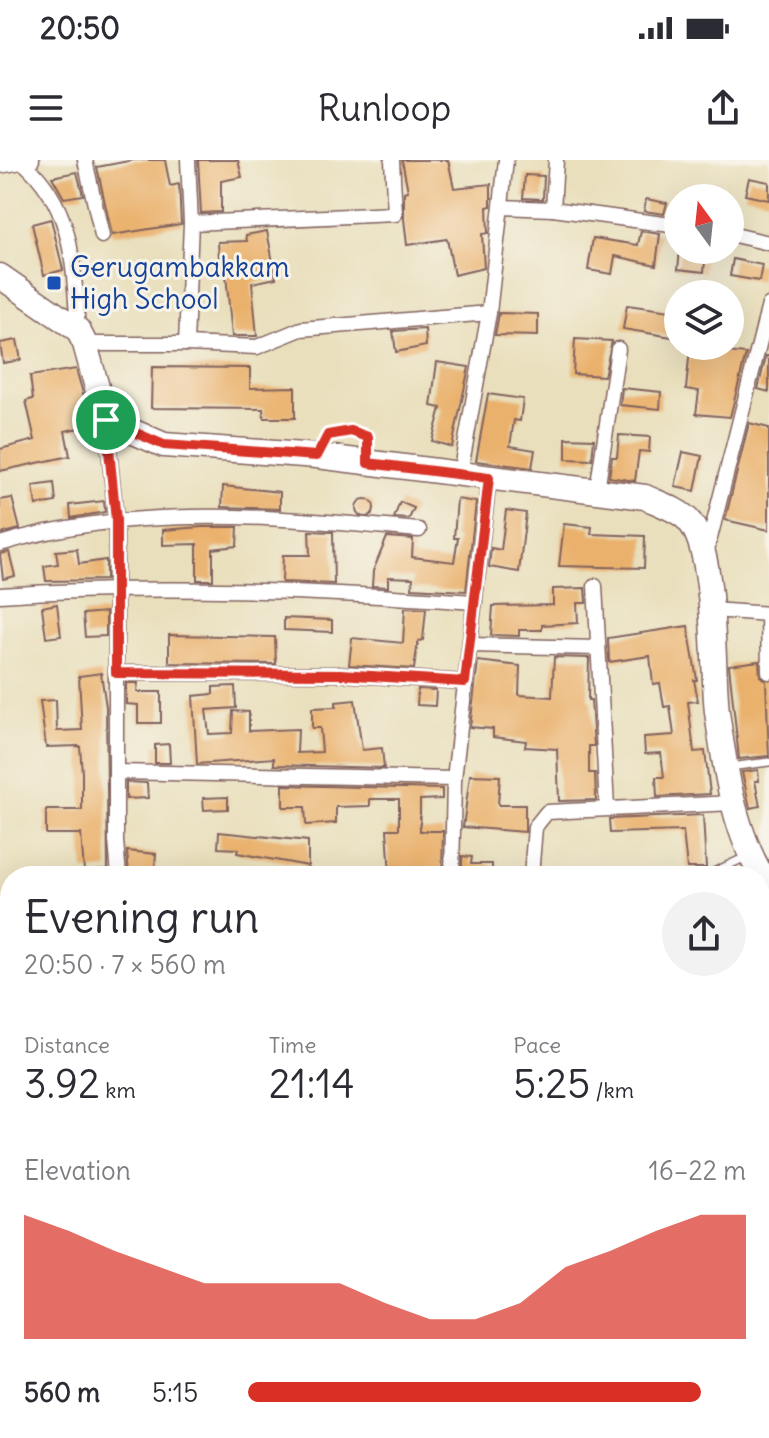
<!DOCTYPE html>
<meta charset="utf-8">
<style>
body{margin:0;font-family:Delius,sans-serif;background:#f2f2f3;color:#2b2b33;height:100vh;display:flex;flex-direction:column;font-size:30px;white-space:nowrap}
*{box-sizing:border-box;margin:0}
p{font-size:26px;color:#7c7c81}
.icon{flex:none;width:44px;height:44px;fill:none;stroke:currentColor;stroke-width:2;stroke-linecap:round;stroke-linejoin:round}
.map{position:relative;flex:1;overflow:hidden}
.panel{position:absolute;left:0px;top:706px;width:770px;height:572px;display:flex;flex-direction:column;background:#fff;border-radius:32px 32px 0 0;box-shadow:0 8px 32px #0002}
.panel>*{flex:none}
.needle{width:52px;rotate:345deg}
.controls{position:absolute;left:664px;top:24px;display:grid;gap:16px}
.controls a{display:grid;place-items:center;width:80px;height:80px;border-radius:50%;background:#fff;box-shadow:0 8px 32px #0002;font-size:40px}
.pin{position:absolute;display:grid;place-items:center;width:68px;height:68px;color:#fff;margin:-34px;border:4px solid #fff;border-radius:50%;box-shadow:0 2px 8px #0007}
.round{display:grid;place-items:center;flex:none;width:84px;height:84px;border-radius:42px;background:#f2f2f3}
.summary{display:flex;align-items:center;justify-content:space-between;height:136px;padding:0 24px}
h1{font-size:44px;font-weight:600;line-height:60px}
.stats{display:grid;grid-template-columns:repeat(3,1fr);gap:12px;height:136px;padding:8px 24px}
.stats div{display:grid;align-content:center}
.stats b{font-size:40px;font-weight:600}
.stats small{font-size:22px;font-weight:400}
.stats p{font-size:22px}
.chart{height:224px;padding:16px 24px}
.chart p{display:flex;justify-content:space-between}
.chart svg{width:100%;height:144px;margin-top:8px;fill:#d93025;opacity:.7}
ul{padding:0 24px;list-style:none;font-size:26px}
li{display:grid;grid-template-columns:128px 96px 1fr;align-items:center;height:60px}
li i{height:20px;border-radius:10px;background:#d93025}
.status{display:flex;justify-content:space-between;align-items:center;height:56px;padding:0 40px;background:#fff;direction:ltr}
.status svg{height:22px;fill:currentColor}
header{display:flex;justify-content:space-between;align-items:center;height:104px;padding:0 24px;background:#fff;font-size:36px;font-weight:600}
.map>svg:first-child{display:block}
.water{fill:#50bec7;stroke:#4d6e79;stroke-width:2}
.building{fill:#eab16c}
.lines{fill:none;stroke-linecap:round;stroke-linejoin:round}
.lane-casing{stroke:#82625e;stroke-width:10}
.street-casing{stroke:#82625e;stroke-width:17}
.secondary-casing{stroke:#82625e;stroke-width:25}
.primary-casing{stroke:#82625e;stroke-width:27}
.lane{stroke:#fff;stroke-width:7}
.street{stroke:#fff;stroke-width:14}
.secondary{stroke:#fff;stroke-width:22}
.primary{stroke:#fff;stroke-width:24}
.route-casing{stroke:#fff;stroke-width:16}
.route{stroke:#d93025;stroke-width:10}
.transit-dot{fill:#1a4fb4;stroke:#f7f3e8;stroke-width:3}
.labels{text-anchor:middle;stroke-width:6;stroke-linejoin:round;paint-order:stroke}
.transit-label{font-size:28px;fill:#164399;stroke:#f7f3e8;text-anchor:start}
</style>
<div class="status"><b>20:50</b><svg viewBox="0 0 49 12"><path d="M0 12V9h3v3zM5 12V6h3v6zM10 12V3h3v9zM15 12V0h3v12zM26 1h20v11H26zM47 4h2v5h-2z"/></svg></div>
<header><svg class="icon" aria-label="menu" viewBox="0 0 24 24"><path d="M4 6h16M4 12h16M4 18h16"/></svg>Runloop<svg class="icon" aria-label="share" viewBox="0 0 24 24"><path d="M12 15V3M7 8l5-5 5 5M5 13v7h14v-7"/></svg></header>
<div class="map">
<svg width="769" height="1278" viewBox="0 0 769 1278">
<rect width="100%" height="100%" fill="#f7f3e8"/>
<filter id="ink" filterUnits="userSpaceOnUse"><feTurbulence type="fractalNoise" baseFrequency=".0125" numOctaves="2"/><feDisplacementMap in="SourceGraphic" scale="16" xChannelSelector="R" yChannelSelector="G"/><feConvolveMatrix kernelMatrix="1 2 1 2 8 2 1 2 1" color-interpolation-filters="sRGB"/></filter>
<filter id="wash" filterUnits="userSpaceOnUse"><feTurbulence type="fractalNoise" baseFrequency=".006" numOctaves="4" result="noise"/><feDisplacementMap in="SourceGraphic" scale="32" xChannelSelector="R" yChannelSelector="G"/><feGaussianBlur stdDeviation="1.8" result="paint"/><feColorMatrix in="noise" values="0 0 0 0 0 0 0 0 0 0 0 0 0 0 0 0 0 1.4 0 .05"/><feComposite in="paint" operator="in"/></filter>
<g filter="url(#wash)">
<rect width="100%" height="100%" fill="#e9dfbc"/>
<polygon class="water" points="769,1205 769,1278 761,1278 764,1206"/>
<g id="blocks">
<g class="building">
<polygon points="134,0 165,0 170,26 179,24 181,64 112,75 97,7"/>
<polygon points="198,0 238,0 242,17 221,21 221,52 201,53"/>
<polygon points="402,0 448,0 454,28 491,24 491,46 487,47 488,73 482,74 484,108 454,115 447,79 407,85 404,59 404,32 408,31"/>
<polygon points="77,12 83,35 64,38 52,17"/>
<polygon points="525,15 544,16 543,39 523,38"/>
<polygon points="749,18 769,22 769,40 745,35"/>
<polygon points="646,39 667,43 664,54 644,51"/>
<polygon points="51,59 63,110 44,115 32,64"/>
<polygon points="267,71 276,118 252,123 257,176 232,176 226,115 220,115 218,82 247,81 246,75"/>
<polygon points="641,71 660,74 656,105 615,96 612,114 588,110 593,78 638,85"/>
<polygon points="680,90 706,90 704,112 678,109"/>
<polygon points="733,99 762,105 759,121 730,116"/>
<polygon points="627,145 678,152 678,178 623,169"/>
<polygon points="499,153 538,154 538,176 495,175"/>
<polygon points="425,169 426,186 396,192 393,171"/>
<polygon points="575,179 612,181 604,216 573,214"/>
<polygon points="17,180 21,200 3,203 0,183"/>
<polygon points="690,188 746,194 730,257 696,254 699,231 686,229"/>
<polygon points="766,196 769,196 769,232 758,229"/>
<polygon points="437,202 469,207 452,287 432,281 441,248 431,246"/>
<polygon points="152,207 250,208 250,228 295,227 295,258 264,258 263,249 151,248"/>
<polygon points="76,209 92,265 65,271 70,296 0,311 0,289 35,280 26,241 33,239 30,216"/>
<polygon points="622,228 661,232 660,249 620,245"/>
<polygon points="488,234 523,239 520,261 514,260 510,286 535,290 532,308 476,301"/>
<polygon points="749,263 769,268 769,370 725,360"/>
<polygon points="619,275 650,277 649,292 639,291 635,321 609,317 612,297 617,297"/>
<polygon points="566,278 594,279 592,300 566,299"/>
<polygon points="683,292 702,296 695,331 675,327"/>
<polygon points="54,323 56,342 36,345 33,326"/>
<polygon points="223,326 280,332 280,349 222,347"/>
<polygon points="12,338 20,369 0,374 0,340"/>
<polygon points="457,339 476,342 466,431 412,428 413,418 388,417 388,427 372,426 373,411 387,377 413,379 412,397 454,402 458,378 454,378"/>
<circle cx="365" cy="348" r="9"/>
<polygon points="104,341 105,352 71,358 70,345"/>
<polygon points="400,342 414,348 409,359 394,358"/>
<polygon points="506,350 526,353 519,412 489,407 491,388 501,390"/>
<polygon points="564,364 592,367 591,374 645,376 644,408 559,406"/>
<polygon points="202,367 238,367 237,386 213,389 213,420 197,420 197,384 163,385 163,370"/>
<polygon points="309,371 333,372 334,424 282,422 283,395 310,395"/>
<polygon points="77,389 79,404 106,400 106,420 46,421 44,406 58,404 56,391"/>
<polygon points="9,392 15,416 3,419 0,394"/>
<polygon points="585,428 586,443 577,443 578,463 542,465 542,470 519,470 519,476 491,475 493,446 553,445 553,429"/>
<polygon points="57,444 61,476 46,478 42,447"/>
<polygon points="405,448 426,449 423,480 418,481 414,509 349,505 352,478 403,483"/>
<polygon points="106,452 106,476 85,477 83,454"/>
<polygon points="284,458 332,460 332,472 284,470"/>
<polygon points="688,466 697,520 694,520 698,541 688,542 694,592 705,591 710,634 657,637 656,617 664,617 661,593 645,594 644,577 674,575 670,546 664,547 660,523 653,524 650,496 609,502 608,478"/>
<polygon points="169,475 275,477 276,504 169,503"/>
<polygon points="554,497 589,498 588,540 591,540 594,586 589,586 589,613 595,613 596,640 559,641 557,589 525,587 526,581 493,577 493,569 470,567 478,501 520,506 519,535 552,537"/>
<polygon points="759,501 760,516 766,521 769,596 739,599 729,505"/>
<polygon points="101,513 106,547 108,709 84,711 81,674 46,674 46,650 82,650 82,613 80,586 46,587 40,541 56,540 57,571 82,570 79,516"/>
<polygon points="126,523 138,523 137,532 161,532 161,563 138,563 138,545 126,544"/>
<polygon points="235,526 236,548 206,550 209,574 232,573 233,551 249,552 249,571 298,569 297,593 322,592 320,568 312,568 312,548 336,547 336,542 355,540 362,590 382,588 384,608 274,605 274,598 197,604 193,536 213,534 213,527"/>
<polygon points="418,529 436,530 435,546 417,545"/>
<polygon points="169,584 170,603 155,603 155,585"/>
<polygon points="758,610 759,621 755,621 760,646 750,648 742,612"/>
<polygon points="470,615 500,616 498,645 525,645 525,672 463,667"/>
<polygon points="126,622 147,623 148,638 126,639"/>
<polygon points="283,625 442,629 442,639 420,640 420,671 443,671 442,716 390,716 387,669 399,669 399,639 370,639 370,646 336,647 336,663 306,665 305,647 283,647"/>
<polygon points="228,637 228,649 204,650 203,638"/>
<polygon points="703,655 706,708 687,708 683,671 610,673 609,659"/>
<polygon points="219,672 308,681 308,706 237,693 238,689 218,688"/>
<polygon points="127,691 156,694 154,716 129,716"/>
<polygon points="462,696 472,697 471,704 492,704 492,716 462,716"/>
</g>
</g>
</g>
<g filter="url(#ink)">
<use href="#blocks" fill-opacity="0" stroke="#82625e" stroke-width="2"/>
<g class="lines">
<defs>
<g id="lane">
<polyline points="320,291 328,275 351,271 368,277 369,297"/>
<polyline points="729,607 769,602"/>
<polyline points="705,716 746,697"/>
<polyline points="760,816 769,831"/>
<polyline points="760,860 769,853"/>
</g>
<g id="street">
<polyline points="85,0 102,76"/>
<polyline points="188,0 191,63"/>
<path d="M23 2C75 48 73 105 78 170"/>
<polyline points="0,6 32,0"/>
<polyline points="501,47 553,49 678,66"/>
<polyline points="553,49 556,0"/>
<polyline points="730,74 769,83"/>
<polyline points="85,184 186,184 191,63 395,54 392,0"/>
<polyline points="186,184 257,187 301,169 489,153"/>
<polyline points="106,260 116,360 116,681 119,716"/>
<polyline points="460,314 489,153 506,0"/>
<polyline points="597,331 618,189"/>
<path d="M0 384C134 343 282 357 419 370"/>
<polyline points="706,394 769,145"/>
<polyline points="595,426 607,648"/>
<path d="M0 435C163 424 313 431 475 442"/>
<polyline points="712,450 769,454"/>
<polyline points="768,454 769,512"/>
<polyline points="471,485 598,488"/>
<polyline points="116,513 340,514 465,522"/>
<polyline points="116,612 454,619"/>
<polyline points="452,716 454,619 489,318"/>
<polyline points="531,716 535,667 547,652 734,643"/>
<polyline points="0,764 10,762"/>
<polyline points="0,901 10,899"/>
<polyline points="0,1023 10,1020"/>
<polyline points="760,1080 769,1081"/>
<polyline points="0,1090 10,1087"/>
<polyline points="0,1121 10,1171"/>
<polyline points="760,1157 769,1155"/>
<polyline points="29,1268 31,1278"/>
<polyline points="152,1268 155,1278"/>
<polyline points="475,1278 539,1268"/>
<polyline points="615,1278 616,1268"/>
<polyline points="717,1278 717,1268"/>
</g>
<g id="secondary">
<polyline points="760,805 769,801"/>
<polyline points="290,1278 299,1268"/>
</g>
<path id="primary" d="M0 116 78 170 85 184 106 260 164 285 317 296 645 337C658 343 679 350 688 360 717 390 712 510 717 552 725 610 735 679 769 727"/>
</defs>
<use href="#lane" class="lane-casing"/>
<use href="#street" class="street-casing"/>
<use href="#secondary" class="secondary-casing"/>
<use href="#primary" class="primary-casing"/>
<use href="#lane" class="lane"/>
<use href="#street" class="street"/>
<use href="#secondary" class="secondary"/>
<use href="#primary" class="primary"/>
</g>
</g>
<g class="lines" filter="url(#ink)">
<defs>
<polygon id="route" points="106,260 164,285 317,296 328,275 351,271 368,277 368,303 489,318 465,522 340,514 116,513 116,360"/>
</defs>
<use href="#route" class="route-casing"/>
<use href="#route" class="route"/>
</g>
<rect class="transit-dot" x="46" y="115" width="16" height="16" rx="4"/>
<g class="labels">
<g class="transit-label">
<text x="70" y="117">Gerugambakkam<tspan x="70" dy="32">High School</tspan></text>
</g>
</g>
</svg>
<div class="controls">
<a><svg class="needle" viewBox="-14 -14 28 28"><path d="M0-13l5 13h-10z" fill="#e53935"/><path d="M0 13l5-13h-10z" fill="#7c7c81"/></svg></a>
<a><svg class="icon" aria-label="layers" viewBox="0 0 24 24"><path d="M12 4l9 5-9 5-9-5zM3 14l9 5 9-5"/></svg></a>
</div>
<div class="pin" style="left:106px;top:260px;background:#1e9e55"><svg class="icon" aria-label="arrive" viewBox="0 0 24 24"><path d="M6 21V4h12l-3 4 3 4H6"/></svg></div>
<section class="panel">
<div class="summary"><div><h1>Evening run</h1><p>20:50 · 7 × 560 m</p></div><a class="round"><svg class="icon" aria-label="share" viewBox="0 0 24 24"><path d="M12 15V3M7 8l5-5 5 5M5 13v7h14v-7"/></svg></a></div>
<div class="stats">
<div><p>Distance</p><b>3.92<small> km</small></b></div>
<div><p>Time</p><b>21:14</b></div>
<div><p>Pace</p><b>5:25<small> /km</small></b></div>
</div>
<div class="chart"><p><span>Elevation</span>16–22 m</p>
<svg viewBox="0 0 160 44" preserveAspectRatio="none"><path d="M0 44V6L10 11L20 17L30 22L40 27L50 27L60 27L70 27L80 33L90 38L100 38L110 33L120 22L130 17L140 11L150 6L160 6V44z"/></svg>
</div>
<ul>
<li><b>560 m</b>5:15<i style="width:91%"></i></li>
</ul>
</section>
</div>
